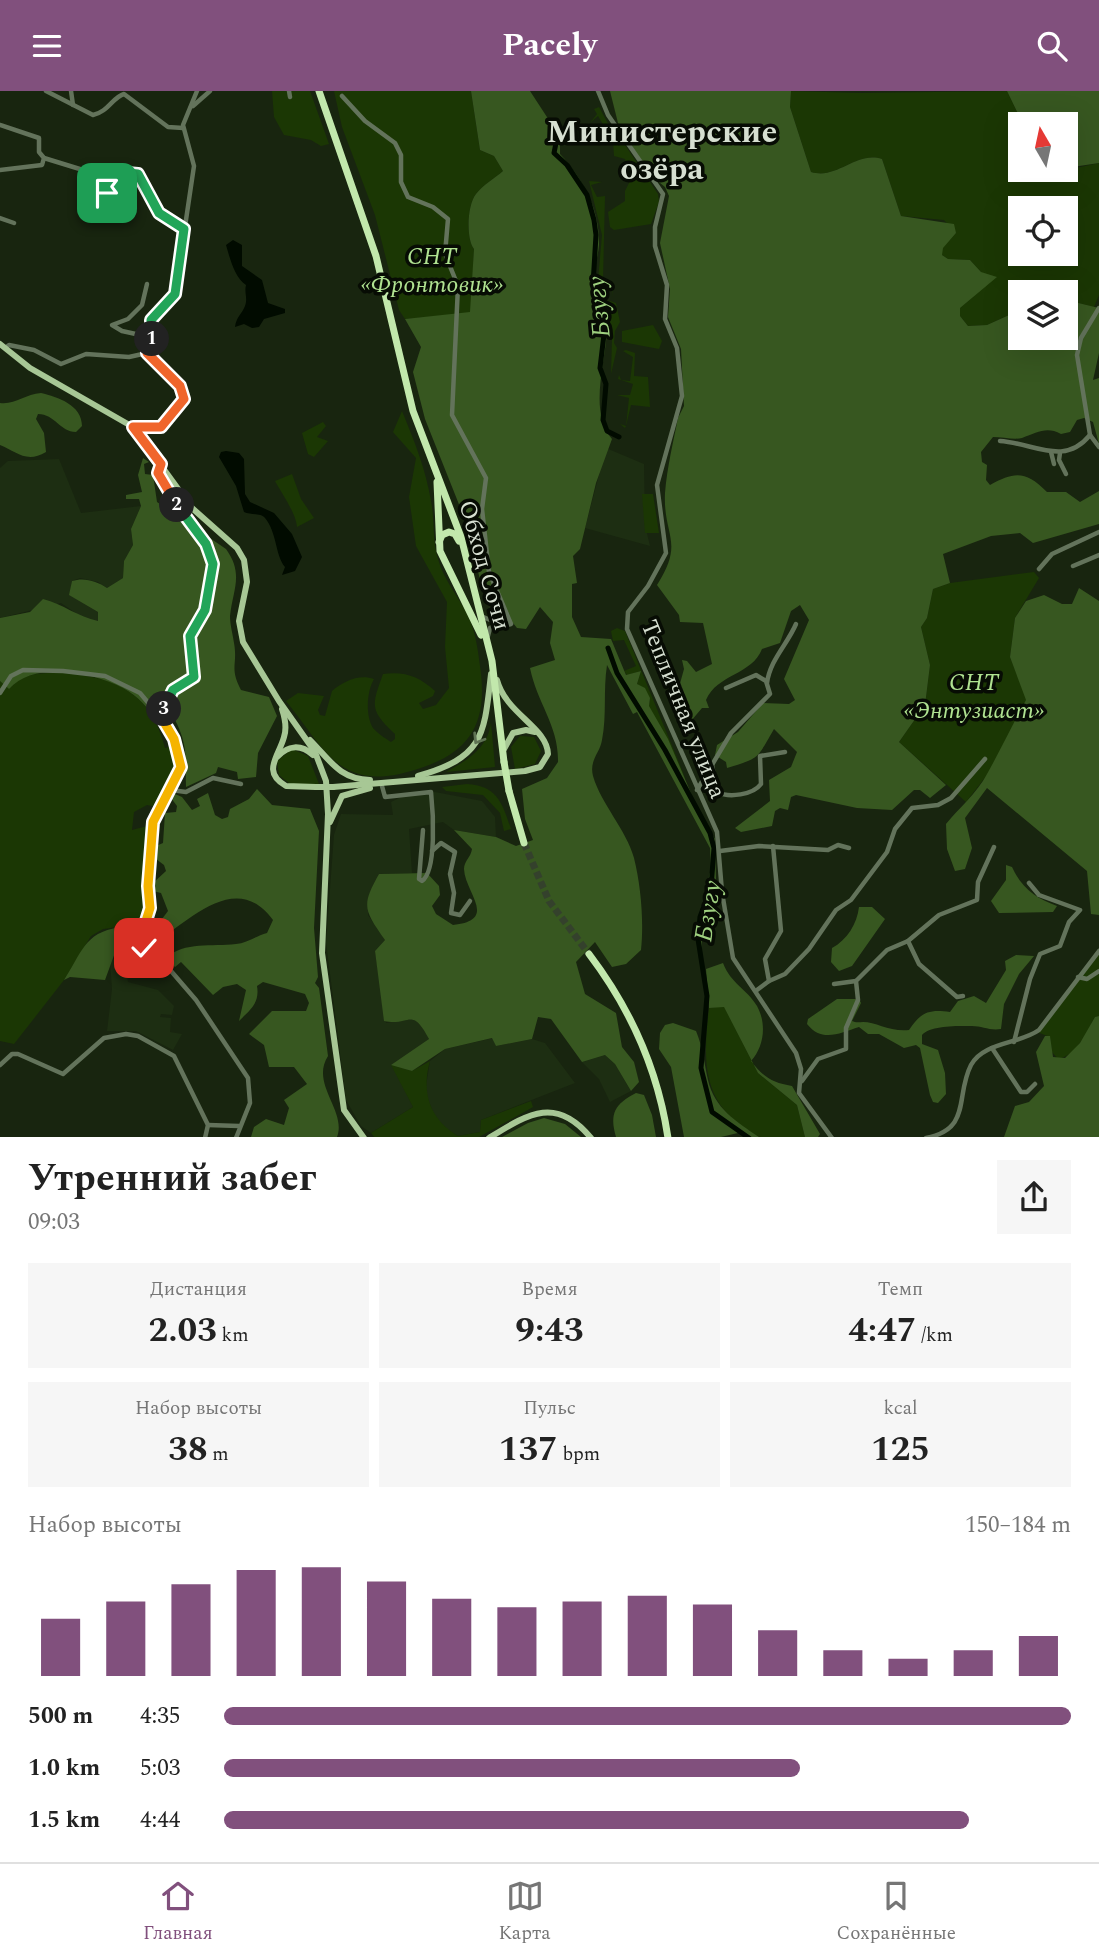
<!DOCTYPE html>
<html lang="ru">
<meta charset="utf-8">
<style>
body{margin:0;font-family:Spectral,serif;background:#f6f6f6;color:#222;height:100vh;display:flex;flex-direction:column;font-size:26px;white-space:nowrap}
*{box-sizing:border-box;margin:0}
p{font-size:23px;color:#767676}
.icon{flex:none;width:38px;height:38px;fill:none;stroke:currentColor;stroke-width:2;stroke-linecap:round;stroke-linejoin:round}
.map{position:relative;height:1046px;overflow:hidden}
.details{display:flex;flex-direction:column;background:#fff;flex:1}
.details>*{flex:none}
.needle{width:46px;rotate:351deg}
.buttons{position:absolute;left:1008px;top:21px;display:grid;gap:14px}
.buttons a{display:grid;place-items:center;width:70px;height:70px;border-radius:0px;background:#fff;box-shadow:0 7px 28px #0002;font-size:35px}
.pin{position:absolute;display:grid;place-items:center;width:60px;height:60px;color:#fff;margin:-30px;border-radius:14px;box-shadow:0 4px 10px #0006}
.km{position:absolute;width:35px;height:35px;margin:-18px;border-radius:50%;background:#222;color:#fff;font-size:19px;line-height:35px;text-align:center}
.round{display:grid;place-items:center;flex:none;width:74px;height:74px;border-radius:0px;background:#f6f6f6}
.summary{display:flex;align-items:center;justify-content:space-between;height:119px;padding:0 28px}
h1{font-size:38px;font-weight:700;line-height:52px}
.stats{display:grid;grid-template-columns:repeat(3,1fr);gap:10px;height:119px;padding:7px 28px}
.stats div{display:grid;align-content:center;border-radius:0px;background:#f6f6f6;text-align:center}
.stats b{font-size:35px;font-weight:700}
.stats small{font-size:19px;font-weight:400}
.stats p{font-size:19px}
.chart{height:196px;padding:14px 28px}
.chart p{display:flex;justify-content:space-between}
.chart svg{width:100%;height:126px;margin-top:7px;stroke:#81507d;stroke-width:6}
ul{padding:0 28px;list-style:none;font-size:23px}
li{display:grid;grid-template-columns:112px 84px 1fr;align-items:center;height:52px}
li i{height:18px;border-radius:9px;background:#81507d}
header{display:flex;justify-content:space-between;align-items:center;height:91px;padding:0 28px;background:#81507d;color:#fff;font-size:32px;font-weight:700}
.tab-bar{display:flex;justify-content:space-around;align-items:center;height:98px;border-top:2px solid #e0e0e0;background:#fff;font-size:19px;color:#767676}
.tab-bar a{display:grid;justify-items:center;gap:4px}
.tab-bar .selected{color:#81507d}
.map>svg:first-child{display:block}
.built{fill:#1d2e12}
.green{fill:#1b3704;fill-rule:evenodd}
.forest{fill:#375720}
.water{fill:#010b00}
.lines{fill:none;stroke-linecap:round;stroke-linejoin:round}
.river{stroke:#010b00;stroke-width:5}
.highway-tunnel{stroke:#34412c;stroke-width:7;stroke-dasharray:7 3.5;stroke-linecap:butt}
.minor{stroke:#63735b;stroke-width:4.5}
.major{stroke:#a7c795;stroke-width:6}
.highway{stroke:#c2e8ac;stroke-width:7}
.major-bridge{stroke:#a7c795;stroke-width:6}
.highway-bridge{stroke:#c2e8ac;stroke-width:7}
.oneway{stroke:#5f7354}
.split-1-casing{stroke:#fff;stroke-width:14}
.split-2-casing{stroke:#fff;stroke-width:14}
.split-3-casing{stroke:#fff;stroke-width:14}
.split-4-casing{stroke:#fff;stroke-width:14}
.split-1{stroke:#22a559;stroke-width:9}
.split-2{stroke:#f0652b;stroke-width:9}
.split-3{stroke:#22a559;stroke-width:9}
.split-4{stroke:#f5b400;stroke-width:9}
.labels{text-anchor:middle;stroke-width:7;stroke-linejoin:round;paint-order:stroke}
.park-label{font-size:24px;font-style:italic;fill:#b0e391;stroke:#070c04}
.street-label{font-size:24px;fill:#d6dfd1;stroke:#070c04}
.water-label{font-size:26px;font-style:italic;fill:#9ed07f;stroke:#070c04}
.district-label{font-size:32px;font-weight:bold;fill:#d6dfd1;stroke:#070c04}
</style>
<header><svg class="icon" aria-label="menu" viewBox="0 0 24 24"><path d="M4 6h16M4 12h16M4 18h16"/></svg>Pacely<svg class="icon" aria-label="search" viewBox="0 0 24 24"><circle cx="10" cy="10" r="6"/><path d="M15 15l6 6"/></svg></header>
<div class="map">
<svg width="1099" height="1047" viewBox="0 0 1099 1047">
<rect width="100%" height="100%" fill="#18250f"/>
<g class="built">
<polygon points="606,357 644,373 645,434 650,455 585,437"/>
<polygon points="59,368 81,422 141,415 131,438 133,454 124,470 123,487 107,497 98,491 80,487 72,490 70,504 98,521 98,531 83,527 61,512 0,527 0,377 8,370"/>
<polygon points="435,701 482,710 495,726 496,746 454,739 443,731 409,738 412,782 379,783 368,824 385,849 375,860 386,932 413,927 419,929 429,948 400,989 413,1016 371,1042 361,1035 346,1009 326,851 334,744 341,723 393,724 391,711 403,705"/>
<polygon points="118,864 126,874 128,891 158,899 174,915 172,924 161,923 160,926 171,927 170,941 182,943 173,959 136,940 107,940 112,898 110,871"/>
<polygon points="493,947 496,955 532,948 545,952 575,992 481,1029 480,1041 458,1045 444,1037 434,1024 425,1001 430,970 445,958"/>
<polygon points="605,964 615,973 631,1000 610,1011 599,988 582,971"/>
</g>
<g class="green">
<polygon points="272,0 310,0 329,53 321,55 311,49 284,44 274,26"/>
<path d="M334 0H471L480 59 494 65 503 80C495 87 483 94 476 103 467 114 466 148 474 158L471 222 405 228 399 219 375 124 342 36Z"/>
<path d="M791 0 860 2 1007 0 1023 33H1020V79H1066L1099 72V204L1094 216 1066 209V201H1020V219L987 234 968 235 960 225V217L974 205 981 181 970 169 948 168 942 164V157L956 142 944 129 901 125 882 68C855 60 838 89 811 81L790 16ZM1020 117H1066V163H1020Z"/>
<polygon points="599,16 617,49 625,54 658,103 659,111 651,133 614,139 610,136 608,121 625,110 625,100 631,88 628,88 625,68 614,65 613,50 598,25 590,32 597,23 594,18"/>
<polygon points="589,90 602,91 591,94 597,106 605,105 603,190 613,191 613,206 612,192 601,196 604,208 616,212 620,231 615,240 614,252 617,257 611,283 612,248 605,215 610,213 604,214 598,189 602,144"/>
<polygon points="653,234 662,250 659,258 622,251 622,240"/>
<polygon points="626,259 635,262 634,285 648,286 650,316 631,314 626,335 625,337 620,333 626,335 629,307 617,304 630,304 633,293 618,288 619,284 621,289 630,290 633,266 623,260"/>
<path d="M402 320C414 349 426 379 431 410 435 430 432 449 438 468 444 491 461 508 470 529 476 544 478 560 480 575 489 635 468 664 411 680 339 701 325 658 286 610L298 602 324 605 318 619 320 624 325 625 332 600C344 590 359 583 374 588 367 600 365 624 373 637 377 642 385 647 391 651L395 648V643C370 619 371 616 383 583 404 580 419 585 435 600L433 605 419 612 423 618 436 614 449 597 445 556 447 511 416 455 409 406 416 367 393 341Z"/>
<polygon points="323,331 326,335 317,346 328,350 314,366 308,363 302,342"/>
<path d="M292 383 301 408 314 427 297 436C296 422 282 403 275 390Z"/>
<polygon points="642,403 653,403 659,442 645,442"/>
<polygon points="1034,481 1039,487 1015,527 1010,566 1027,609 987,684 966,711 899,651 925,614 930,574 921,536 927,527 933,498 950,492"/>
<path d="M617 537 625 540 686 689 648 615C654 605 643 599 637 593L641 580 627 584 624 580 636 575 624 549 613 550 611 540Z"/>
<path d="M65 582C119 587 151 603 165 657L172 655C180 676 170 698 157 716L147 714 134 721 132 739 151 734C149 769 151 807 137 838L127 835 103 838 91 845 64 889 14 953 0 950V590L9 598C25 580 43 582 65 582Z"/>
<path d="M491 631 495 676 446 681C468 669 488 657 491 631Z"/>
<polygon points="520,645 534,646 541,660 535,673 515,678 511,656"/>
<polygon points="292,658 308,665 319,693 290,693 279,684 277,670"/>
<path d="M467 693C497 695 502 711 511 738L504 740 500 722 483 704 446 700 442 696Z"/>
<path d="M1099 860V925L1095 926C1086 942 1077 964 1058 968L1052 961 1050 946 1037 941Z"/>
<path d="M724 915 758 982 797 1014 805 1046C791 1046 774 1047 761 1046 755 1045 748 1039 742 1035 700 1006 704 963 709 917Z"/>
<path d="M430 970C421 1002 430 1028 458 1045L480 1041 481 1029 531 1010 533 1016 479 1046 375 1047 371 1042 413 1016 391 974 412 980Z"/>
</g>
<g class="forest">
<path d="M471 0H530L560 46V63C583 88 600 118 599 154 598 167 593 178 595 192 596 208 608 222 607 238 606 271 588 321 612 348L596 392 580 458 573 465 577 492 572 493V526L581 546 611 548 626 584 641 580 637 593 645 597 650 607 649 615 668 648 702 728 715 748 716 790 708 816 712 828 703 833 701 862 698 831 711 777 710 757 637 621 633 623 607 574C603 600 607 624 602 649 600 662 589 669 593 685 601 713 626 738 634 767 641 795 644 831 641 859L626 873 612 876 595 851 576 871 585 903 616 922 622 956 634 971 639 991 631 1000 615 973 605 964 582 971 551 928 538 926 532 948 496 955 492 947 445 958 412 980 391 974 429 948C411 914 410 936 384 930L375 860 385 849C364 819 361 815 379 783L427 782 439 795 440 804 432 815 436 823 453 834C499 829 465 802 464 778 464 770 471 766 472 758L454 739 496 746 516 755 533 749 525 728 522 698 547 687 558 671C559 635 537 612 530 577L555 569 550 552 553 531 540 516 526 538 517 537 513 532 507 534 482 498 468 436 425 328 413 281 421 256 405 228 470 221 474 158C466 148 467 114 476 103 483 94 495 87 503 80L494 65 480 59Z"/>
<path d="M610 0H791L790 16 811 81C838 89 855 60 882 68L901 125 954 133 956 142 943 157 942 164 948 168 970 169 981 181 997 186 960 217V225L968 235 987 234 1020 219V247H1066V209L1099 217V262L1093 289 1099 287V353L1093 331 1084 327 1077 329 1070 341 1061 343C1046 335 1037 342 1022 347 1015 349 1002 346 993 346L981 361 982 371 987 374 986 389 990 394C1015 380 1026 380 1047 401H1066L1080 411 1099 400V433L1033 452 1020 442 991 445 943 463 950 492 933 498 927 527 921 536 930 574 925 614 899 651 946 694 930 707 920 699H914L892 719 857 717 796 704 791 706 788 719 780 717 775 720 772 735 741 741 735 737 770 710 769 689 791 676 797 661 774 638C756 669 760 667 727 677L726 671 715 664 717 654 738 641 763 612 789 613 795 609 784 588 809 529 800 514 791 520 780 552 762 558C752 584 717 583 706 609L709 617H702L691 630 677 628 672 610 676 607 684 578 682 569 687 570 696 581 712 573 703 532 680 531 679 524 657 494C685 450 663 446 665 402 667 377 673 352 678 327L684 315 681 258 668 226 670 198 660 152 669 105 665 96 649 83 618 32Z"/>
<polygon points="1007,0 1099,0 1099,72 1066,77 1066,33 1023,33"/>
<path d="M41 302C58 306 82 314 82 335L76 341C60 341 55 323 38 323L36 328 44 342 46 361C26 373 16 360 0 354V312C15 314 25 303 41 302Z"/>
<path d="M143 367 149 371 144 373 145 383 153 384 157 411 226 458C244 483 233 498 230 525 230 534 233 544 234 552 238 574 229 576 241 599L269 606 277 625 258 662 256 686 238 688 237 681 218 676 216 682 186 696C185 669 189 655 174 627L158 631C148 617 138 605 123 597 93 581 34 569 9 598L0 590V527L30 521 43 508C63 513 78 526 98 530V521L69 504 72 490C84 486 97 490 107 497L123 487 124 470 133 454 131 438 141 415 139 408H126V404L142 401 138 384Z"/>
<path d="M1079 497 1099 510V824L1091 823 1087 780 987 697 965 727 972 757 965 778 955 780 947 758 946 733C959 717 977 702 987 683 1001 658 1013 633 1026 609L1010 566 1015 527 1026 510 1044 504 1062 513H1072Z"/>
<path d="M257 698 272 714 310 718 319 740 314 837 318 886 315 892 319 897 328 965C310 993 347 1020 337 1046H251L254 1036 266 1028 284 1034 289 1017 284 1009 307 993 294 976H269L264 954 249 943 272 920H306L309 912 305 903 263 891 257 895C260 912 250 919 239 930L246 899 237 893 223 896 213 904 181 871 175 876 165 867C186 850 211 856 236 853 247 852 256 845 267 842L273 829C236 778 188 831 152 854L147 853V834L162 828 168 820 161 802 153 800 152 793 166 780 164 774 156 768V755L163 752 165 722 176 721 177 715 171 707 175 703 182 706 192 719 200 715 197 708 208 702 215 724 222 728 228 726 230 718 249 708Z"/>
<path d="M1006 774 1012 776C1022 798 1036 807 1057 815L1053 821 999 822 991 810 1006 789Z"/>
<path d="M859 816H872L885 828 852 875 839 880 831 871 832 857C847 849 857 833 859 816Z"/>
<path d="M127 835 137 838 114 848 116 859 105 889 70 886 64 889C85 856 85 840 127 835Z"/>
<path d="M1016 864 1034 865 1019 883 1004 913 1001 938C990 940 982 935 972 935 958 935 931 934 922 944V953L938 959 945 982 946 1003 938 1012 933 1011 930 1004 920 957 916 954 904 957 879 943H868L859 936C840 942 822 952 807 933L808 928 837 908H859L861 912 852 930C856 932 859 931 863 931 876 931 890 941 909 939 921 921 929 918 950 921L958 910 974 905 986 912 1006 879 1005 870Z"/>
<path d="M723 872C731 893 747 898 757 915 767 933 764 956 751 970 764 987 773 992 792 995L820 1043 818 1046H805L797 1014 758 982 724 916 709 917 706 878Z"/>
<polygon points="1099,925 1099,1046 1004,1046 1015,1015 1029,1011 1044,995 1036,961 1045,945 1050,945 1053,966 1065,967 1080,952 1095,926"/>
<path d="M673 932 696 940C703 957 704 971 708 989 714 1017 737 1031 759 1046H750L742 1041 721 1046H684L671 976 659 958 660 942 665 934Z"/>
<path d="M636 1002 644 1004 652 1024 656 1046H616C609 1022 615 1013 636 1002Z"/>
<polygon points="544,1027 565,1033 581,1046 502,1046 528,1032"/>
</g>
<g class="water">
<path d="M233 149 242 154V175L262 189 268 212 285 218V222L264 228 259 236 252 237 244 233 235 236C236 226 242 223 245 215 248 207 244 202 246 194 235 187 230 168 226 154Z"/>
<path d="M226 360 239 362 244 368 245 403 250 411 274 422 292 443 302 466 295 480 282 484 285 476C275 464 277 441 265 427 261 422 250 424 244 421L236 395 219 366 221 361Z"/>
</g>
<g class="lines">
<g class="river">
<polyline points="557,47 554,62 567,74 587,104 594,129 596,144 593,194 605,235 600,277 606,293 603,329 607,340 619,346"/>
<polyline points="608,557 617,582 665,659 710,742 714,757 711,797 700,826 698,848 707,905 701,977 712,1021 749,1047"/>
</g>
<polyline class="highway-tunnel" points="524,752 549,810 589,863"/>
<g class="minor">
<path d="M46 0 93 24C108 21 113 6 124 3L168 36 183 37"/>
<polyline points="71,0 73,14"/>
<polyline points="289,0 290,6"/>
<polyline points="598,0 608,24 663,103 655,136 655,155 667,194 665,228 677,257 682,305 657,394 666,462 648,495 628,521 627,538 717,741 722,801 733,867 796,962 801,978 799,1002 832,1047"/>
<polyline points="342,5 365,30 395,52 401,64 401,91 408,106 433,116 448,128 445,163 458,195 452,324 486,387 482,418 489,481 511,533 504,535 481,525"/>
<polyline points="193,15 210,0"/>
<polyline points="0,34 39,47 39,61 44,67 42,74 0,79"/>
<polyline points="44,67 83,79 100,106 127,82 138,83 159,122 184,138"/>
<polyline points="0,127 14,132"/>
<polyline points="147,193 142,214 128,228 112,234 122,240 145,245 149,258"/>
<polyline points="1099,217 1081,247 1077,264 1090,344 1099,356"/>
<polyline points="5,257 9,254 34,259 61,273 86,263 129,266 147,262"/>
<polyline points="149,259 154,255 151,229 175,203 194,75 183,34 197,0"/>
<polyline points="134,336 161,336 184,308 180,295 147,262"/>
<path d="M1000 350C1034 352 1064 376 1090 344"/>
<polyline points="1051,361 1054,373"/>
<polyline points="1060,362 1059,369 1066,383"/>
<polyline points="161,374 158,382 185,428 206,453 213,469 204,521 190,545 194,586 173,599 161,627"/>
<polyline points="1073,475 1099,464"/>
<polyline points="1039,478 1052,463 1099,441"/>
<polyline points="488,545 490,537 500,534"/>
<path d="M767 592C770 569 787 554 796 533"/>
<polyline points="0,602 11,585 23,579 63,580 105,585 140,602 161,627 174,648 181,676 153,731 148,795 150,817 141,846 144,857 171,880 196,909 248,987 250,1012 236,1047"/>
<path d="M712 674 717 701C729 707 753 704 761 693L760 665 785 661"/>
<path d="M382 695 385 706 431 701C433 719 437 780 422 790L419 788 423 739"/>
<polyline points="171,699 186,701 213,687 241,693"/>
<polyline points="697,699 731,642 770,603 766,590 756,584 726,597"/>
<polyline points="432,760 441,752 455,761 450,783 454,802 451,822 460,824 470,810"/>
<polyline points="720,760 759,755 828,759 838,754 849,757"/>
<polyline points="908,850 919,873 957,906 963,905"/>
<polyline points="1078,886 1087,888 1099,880"/>
<polyline points="769,890 785,883 809,858 836,819 851,809 887,761 895,738 912,717 938,714 951,707 985,668"/>
<polyline points="834,893 856,890"/>
<polyline points="757,899 769,890 765,868 781,840 773,755"/>
<polyline points="1014,951 1030,888 1040,863 1060,855 1069,831 1080,819 1039,804 1029,792"/>
<polyline points="992,957 1021,1001 1027,1001 1035,993"/>
<polyline points="0,974 12,963 18,963 63,983 104,947 126,943 138,945 174,965 208,1034 205,1047"/>
<polyline points="802,990 818,968 846,958 846,937 858,909 856,890 887,859 908,850 939,824 977,809 978,791 994,756"/>
<polyline points="208,1034 239,1035"/>
<path d="M926 1047C972 1038 955 1005 971 974 983 951 1020 953 1039 939L1099 860"/>
</g>
<g class="major">
<polyline points="0,253 30,277 133,336 192,417 237,457 244,469 247,491 239,530 243,551 279,610 315,661 326,690 328,723 322,862 344,1019 364,1047"/>
<path d="M282 618C285 627 287 637 284 646 279 665 261 681 286 695L316 696"/>
<path d="M310 649C330 669 339 688 370 689"/>
<polyline points="504,658 513,642 526,639 535,641"/>
<path d="M277 666C288 654 301 653 313 664"/>
<path d="M418 685C484 666 484 645 491 583"/>
<path d="M333 696 525 680 540 676 548 663C547 636 506 623 497 589"/>
<polyline points="330,731 342,705 370,697"/>
<path d="M489 1047C528 1023 556 1004 591 1047"/>
</g>
<g class="highway">
<polyline points="319,0 376,165 413,320 461,446 492,570 504,671"/>
<polyline points="437,391 440,460 481,544"/>
<polyline points="439,451 442,444 449,441 455,443 459,450"/>
<polyline points="509,700 524,752"/>
<path d="M589 863C630 917 658 979 668 1047"/>
</g>
<polyline class="major-bridge" points="316,696 333,696"/>
<polyline class="highway-bridge" points="504,671 509,700"/>
</g>
<defs><path id="oneway-chevron" d="M-2-3.5L2.5 0L-2 3.5" fill="none" stroke-width="1.6" stroke-linecap="round" stroke-linejoin="round" transform="scale(1.75)"/></defs>
<use class="oneway" href="#oneway-chevron" transform="translate(478 648) rotate(122)"/>
<g class="lines">
<defs>
<polyline id="split-1" points="107,102 127,82 138,83 159,122 184,138 175,203 151,229 152,248"/>
<polyline id="split-2" points="152,248 154,255 147,262 180,295 184,308 161,336 133,336 161,373 158,382 177,414"/>
<polyline id="split-3" points="164,618 173,599 194,586 190,545 205,519 213,473 206,453 177,414"/>
<polyline id="split-4" points="144,857 141,846 150,817 148,795 153,731 181,676 174,648 161,626 164,618"/>
</defs>
<use href="#split-1" class="split-1-casing"/>
<use href="#split-2" class="split-2-casing"/>
<use href="#split-3" class="split-3-casing"/>
<use href="#split-4" class="split-4-casing"/>
<use href="#split-1" class="split-1"/>
<use href="#split-2" class="split-2"/>
<use href="#split-3" class="split-3"/>
<use href="#split-4" class="split-4"/>
</g>
<g class="labels">
<g class="park-label">
<text x="432" y="173">СНТ<tspan x="432" dy="28">«Фронтовик»</tspan></text>
<text x="974" y="599">СНТ<tspan x="974" dy="28">«Энтузиаст»</tspan></text>
</g>
<g class="street-label">
<text transform="translate(485 474) rotate(74)" y="8">Обход Сочи</text>
<text transform="translate(684 618) rotate(68)" y="8">Тепличная улица</text>
</g>
<g class="water-label">
<text transform="translate(598 216) rotate(-95)" y="9">Бзугу</text>
<text transform="translate(707 820) rotate(-81)" y="9">Бзугу</text>
</g>
<g class="district-label">
<text x="662" y="51">Министерские<tspan x="662" dy="37">озёра</tspan></text>
</g>
</g>
</svg>
<div class="buttons">
<a><svg class="needle" viewBox="-14 -14 28 28"><path d="M0-13l5 13h-10z" fill="#e53935"/><path d="M0 13l5-13h-10z" fill="#767676"/></svg></a>
<a><svg class="icon" aria-label="locate" viewBox="0 0 24 24"><circle cx="12" cy="12" r="6"/><path d="M12 2v4M12 18v4M2 12h4M18 12h4"/></svg></a>
<a><svg class="icon" aria-label="layers" viewBox="0 0 24 24"><path d="M12 4l9 5-9 5-9-5zM3 14l9 5 9-5"/></svg></a>
</div>
<div class="pin" style="left:107px;top:102px;background:#1e9e55"><svg class="icon" aria-label="arrive" viewBox="0 0 24 24"><path d="M6 21V4h12l-3 4 3 4H6"/></svg></div>
<div class="pin" style="left:144px;top:857px;background:#d93025"><svg class="icon" aria-label="check" viewBox="0 0 24 24"><path d="M5 12l5 5 9-10"/></svg></div>
<b class="km" style="left:152px;top:248px">1</b>
<b class="km" style="left:177px;top:414px">2</b>
<b class="km" style="left:164px;top:618px">3</b>
</div>
<section class="details">
<div class="summary"><div><h1>Утренний забег</h1><p>09:03</p></div><a class="round"><svg class="icon" aria-label="share" viewBox="0 0 24 24"><path d="M12 15V3M7 8l5-5 5 5M5 13v7h14v-7"/></svg></a></div>
<div class="stats">
<div><p>Дистанция</p><b>2.03<small> km</small></b></div>
<div><p>Время</p><b>9:43</b></div>
<div><p>Темп</p><b>4:47<small> /km</small></b></div>
</div>
<div class="stats">
<div><p>Набор высоты</p><b>38<small> m</small></b></div>
<div><p>Пульс</p><b>137<small> bpm</small></b></div>
<div><p>kcal</p><b>125</b></div>
</div>
<div class="chart"><p><span>Набор высоты</span>150–184 m</p>
<svg viewBox="0 0 160 44" preserveAspectRatio="none"><path d="M5 44V24M15 44V18M25 44V12M35 44V7M45 44V6M55 44V11M65 44V17M75 44V20M85 44V18M95 44V16M105 44V19M115 44V28M125 44V35M135 44V38M145 44V35M155 44V30"/></svg>
</div>
<ul>
<li><b>500 m</b>4:35<i style="width:100%"></i></li>
<li><b>1.0 km</b>5:03<i style="width:68%"></i></li>
<li><b>1.5 km</b>4:44<i style="width:88%"></i></li>
</ul>
</section>
<nav class="tab-bar">
<a class="selected"><svg class="icon" aria-label="home" viewBox="0 0 24 24"><path d="M3 11l9-7 9 7M6 9v11h12V9"/></svg>Главная</a>
<a><svg class="icon" aria-label="map" viewBox="0 0 24 24"><path d="M3 6l6-2 6 2 6-2v14l-6 2-6-2-6 2zM9 4v14M15 6v14"/></svg>Карта</a>
<a><svg class="icon" aria-label="saved" viewBox="0 0 24 24"><path d="M7 4h10v16l-5-4-5 4z"/></svg>Сохранённые</a>
</nav>
